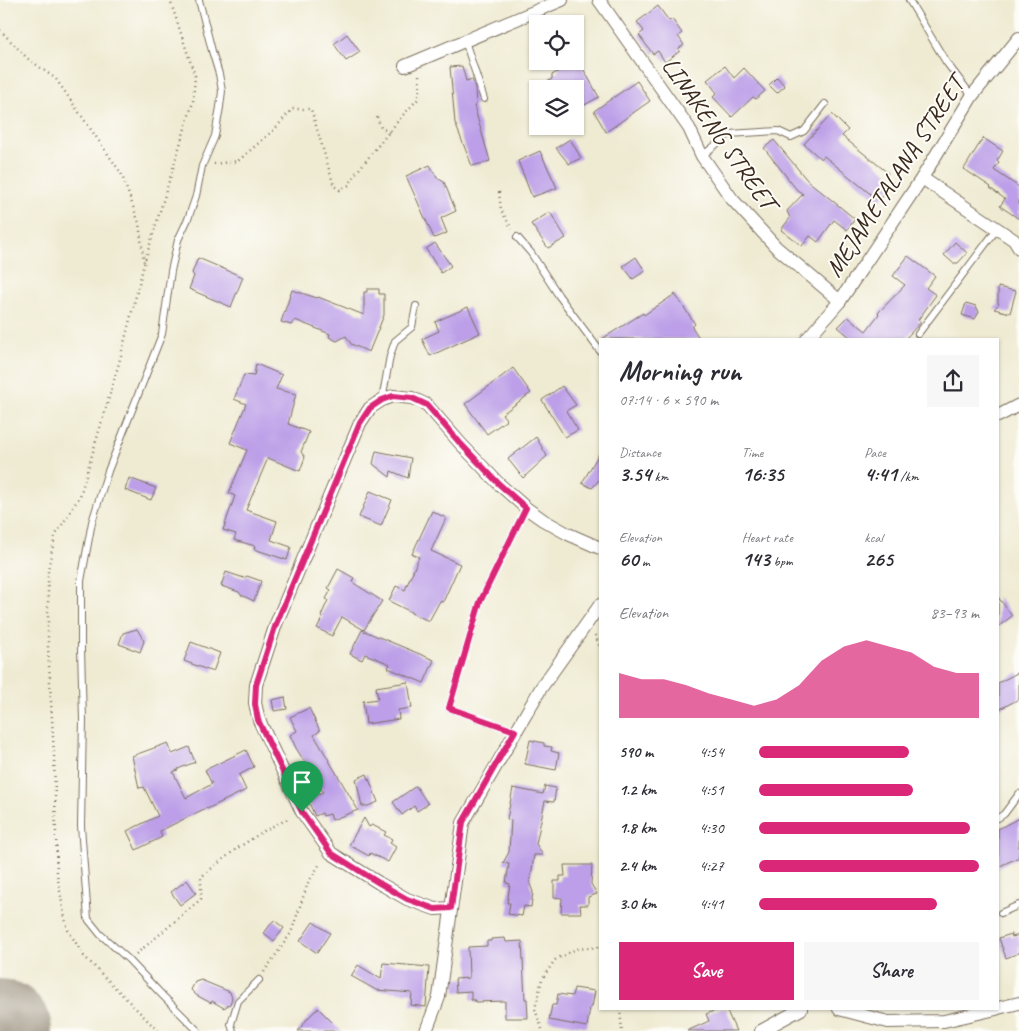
<!DOCTYPE html>
<meta charset="utf-8">
<style>
body{margin:0;font-family:Caveat,sans-serif;background:#f7f7f7;color:#2b2b33;height:100vh;display:flex;flex-direction:column;font-size:19px;white-space:nowrap}
*{box-sizing:border-box;margin:0}
p{font-size:16px;color:#7c7c81}
.icon{flex:none;width:28px;height:28px;fill:none;stroke:currentColor;stroke-width:2;stroke-linecap:round;stroke-linejoin:round}
.map{position:relative;flex:1;overflow:hidden}
.drawer{position:absolute;left:599px;top:338px;width:400px;height:672px;display:flex;flex-direction:column;background:#fff;border-radius:0px;box-shadow:0 1px 4px #0004}
.drawer>*{flex:none}
.controls{position:absolute;left:529px;top:15px;display:grid;gap:10px}
.controls a{display:grid;place-items:center;width:55px;height:55px;border-radius:0px;background:#fff;box-shadow:0 1px 4px #0004;font-size:25px}
.pin{position:absolute;display:grid;place-items:center;width:42px;height:42px;color:#fff;margin:-51px -21px;border-radius:50% 50% 50% 0;rotate:-45deg;box-shadow:0 0 5px #0007}
.pin .icon{rotate:45deg}
.round{display:grid;place-items:center;flex:none;width:52px;height:52px;border-radius:0px;background:#f7f7f7}
.headline{display:flex;align-items:center;justify-content:space-between;height:85px;padding:0 20px}
h1{font-size:28px;font-weight:700;line-height:38px}
.metrics{display:grid;grid-template-columns:repeat(3,1fr);gap:8px;height:85px;padding:5px 20px}
.metrics div{display:grid;align-content:center}
.metrics b{font-size:21px;font-weight:700}
.metrics small{font-size:14px;font-weight:400}
.metrics p{font-size:14px}
.chart{height:140px;padding:10px 20px}
.chart p{display:flex;justify-content:space-between}
.chart svg{width:100%;height:90px;margin-top:5px;fill:#db2777;opacity:.7}
.button{display:flex;gap:10px;margin-top:auto;padding:10px 20px}
.button a{flex:1;height:58px;border-radius:0px;background:#db2777;color:#fff;font-size:20px;font-weight:700;line-height:58px;text-align:center}
.button a+a{background:#f7f7f7;color:#2b2b33}
ul{padding:0 20px;list-style:none;font-size:16px}
li{display:grid;grid-template-columns:80px 60px 1fr;align-items:center;height:38px}
li i{height:12px;border-radius:6px;background:#db2777}
.map>svg:first-child{display:block}
.lines{fill:none;stroke-linecap:round;stroke-linejoin:round}
.runway{stroke:#958a78;stroke-width:100}
.building{fill:#bc9fe8}
.service-casing{stroke:#7a6e5d;stroke-width:8}
.minor-casing{stroke:#7a6e5d;stroke-width:14}
.path{stroke:#7a6e5d;stroke-width:2.5;stroke-dasharray:1 4;stroke-linecap:butt}
.service{stroke:#fff;stroke-width:6}
.minor{stroke:#fff;stroke-width:12}
.route-casing{stroke:#fff;stroke-width:10}
.route{stroke:#db2777;stroke-width:6}
.labels{text-anchor:middle;stroke-width:4;stroke-linejoin:round;paint-order:stroke}
.street-label{font-size:25px;fill:#3b2a1e;stroke:#fdfcf7}
</style>
<div class="map">
<svg width="1019" height="1031" viewBox="0 0 1019 1031">
<rect width="100%" height="100%" fill="#fdfcf7"/>
<filter id="ink" filterUnits="userSpaceOnUse"><feTurbulence type="fractalNoise" baseFrequency=".02" numOctaves="2"/><feDisplacementMap in="SourceGraphic" scale="10" xChannelSelector="R" yChannelSelector="G"/><feConvolveMatrix kernelMatrix="1 2 1 2 8 2 1 2 1" color-interpolation-filters="sRGB"/></filter>
<filter id="wash" filterUnits="userSpaceOnUse"><feTurbulence type="fractalNoise" baseFrequency=".0096" numOctaves="4" result="noise"/><feDisplacementMap in="SourceGraphic" scale="20" xChannelSelector="R" yChannelSelector="G"/><feGaussianBlur stdDeviation="1.12" result="paint"/><feColorMatrix in="noise" values="0 0 0 0 0 0 0 0 0 0 0 0 0 0 0 0 0 1.4 0 .05"/><feComposite in="paint" operator="in"/></filter>
<g filter="url(#wash)">
<rect width="100%" height="100%" fill="#efebd3"/>
<g class="lines">
<polyline class="runway" points="0,1029 2,1031"/>
</g>
<g id="blocks">
<g class="building">
<polygon points="658,6 669,21 672,19 682,33 678,36 684,45 678,49 680,51 665,62 658,51 653,54 639,35 644,31 637,22"/>
<polygon points="347,34 360,52 346,61 334,44"/>
<polygon points="559,61 579,61 599,97 579,108 575,100 575,89 535,89 552,79 552,75 559,71 558,69 562,66"/>
<polygon points="462,66 466,81 472,79 475,88 476,105 474,106 490,161 480,164 472,166 455,123 450,67"/>
<polygon points="725,66 734,78 744,68 765,91 756,99 753,97 732,117 713,97 717,93 707,80"/>
<polygon points="777,77 785,86 777,93 769,85"/>
<polygon points="637,81 650,101 606,132 594,111"/>
<polygon points="832,114 848,130 842,136 888,173 885,177 893,183 879,201 824,156 821,159 804,144"/>
<polygon points="983,138 1003,151 997,161 999,163 994,170 1019,187 1019,219 1000,206 1005,199 990,188 991,187 964,169"/>
<polygon points="570,139 581,158 569,164 556,148"/>
<polygon points="774,140 807,180 855,219 847,230 834,220 818,242 810,236 802,246 781,230 790,218 787,211 803,194 797,190 764,148"/>
<polygon points="540,151 557,188 532,197 518,161"/>
<polygon points="430,165 437,178 444,182 456,211 441,218 447,233 434,238 406,176"/>
<polygon points="550,212 566,238 548,248 531,224"/>
<polygon points="955,242 967,253 958,263 953,263 944,255"/>
<polygon points="435,243 451,266 441,273 426,249"/>
<polygon points="908,256 935,276 926,288 936,295 918,320 921,322 905,339 852,339 838,327 848,317 866,331 879,314 878,313 905,285 893,276"/>
<polygon points="636,257 645,271 633,279 623,266"/>
<polygon points="198,258 243,277 231,307 189,289 194,276 192,273"/>
<polygon points="998,287 1016,291 1010,313 994,309 999,304 998,303"/>
<polygon points="367,289 379,289 379,294 384,294 384,315 369,352 351,344 346,336 337,341 329,337 330,334 295,320 291,325 281,322 292,290 317,298 318,297 364,315 364,292 367,292"/>
<polygon points="675,294 695,324 692,327 700,339 602,339 643,313 644,315"/>
<polygon points="966,303 976,306 979,312 975,319 962,315"/>
<polygon points="468,307 480,333 430,356 422,339 439,331 435,322"/>
<polygon points="256,364 282,375 276,389 296,394 288,424 309,432 301,452 305,457 300,471 268,458 246,510 277,521 271,540 291,547 287,560 254,549 255,546 234,540 236,534 223,530 235,496 229,493 247,450 230,443 246,404 234,399 244,375 254,376"/>
<polygon points="513,368 531,393 502,414 507,420 487,434 465,404"/>
<polygon points="562,386 576,405 566,411 578,430 565,437 542,400"/>
<polygon points="536,437 547,456 523,478 508,459"/>
<polygon points="376,451 411,458 408,478 391,471 390,477 373,464"/>
<polygon points="600,452 600,479 592,488 582,483"/>
<polygon points="129,478 156,488 151,500 125,490"/>
<polygon points="370,491 392,500 381,526 359,517"/>
<polygon points="432,511 446,518 431,551 460,564 443,602 440,601 429,621 411,613 411,612 389,601 396,586 405,590 419,557 412,554"/>
<polygon points="338,569 354,578 352,582 382,601 364,630 342,617 332,636 317,628 323,617 321,616 328,600 326,599 331,590 328,588"/>
<polygon points="226,572 244,578 247,576 261,581 254,601 241,595 239,592 221,586"/>
<polygon points="998,597 1012,616 998,627"/>
<polygon points="137,629 144,641 140,652 119,644 123,633"/>
<polygon points="362,630 434,660 424,683 388,668 390,664 365,654 362,660 350,654"/>
<polygon points="191,642 220,653 213,672 184,661"/>
<polygon points="1019,672 1019,699 998,710 998,683"/>
<polygon points="408,682 412,708 398,710 399,719 366,724 363,701 378,699 376,687"/>
<polygon points="285,697 287,709 274,711 272,700"/>
<polygon points="309,708 320,731 314,735 358,810 332,820 330,814 323,816 322,813 315,816 314,814 307,798 323,792 296,748 290,735 297,731 290,717"/>
<polygon points="530,740 544,743 544,746 552,747 551,751 559,753 556,770 525,764"/>
<polygon points="168,743 172,754 189,747 195,762 178,769 178,770 173,772 186,798 212,784 205,770 246,750 254,767 239,775 246,790 207,809 206,808 160,831 162,837 136,850 127,831 158,816 144,787 139,788 132,756"/>
<polygon points="367,774 378,802 368,806 362,806 356,779"/>
<polygon points="416,786 428,804 417,811 414,806 402,815 393,802"/>
<polygon points="545,786 556,788 554,802 545,801 536,844 543,855 534,855 530,884 533,892 531,907 524,906 522,916 508,914 510,903 507,903 510,884 506,883 509,864 503,863 509,852 511,820 507,819 513,788 543,794"/>
<polygon points="364,818 369,827 372,825 386,832 384,835 392,839 390,843 396,847 388,862 370,853 369,856 349,845"/>
<polygon points="1019,818 1019,857 998,867 998,829"/>
<polygon points="564,865 592,865 591,884 597,894 588,897 588,905 580,905 581,913 561,913 562,898 554,897 554,881 560,881 560,876 565,876"/>
<polygon points="187,880 196,893 180,905 171,892"/>
<polygon points="274,920 284,928 274,941 264,933"/>
<polygon points="313,922 330,933 317,953 300,941"/>
<polygon points="1011,934 1012,937 1019,935 1019,953 1006,958 999,938"/>
<polygon points="505,938 506,942 522,941 525,999 527,999 528,1018 505,1018 505,1001 475,1002 475,1000 471,1000 471,991 456,992 455,979 469,978 468,947 487,946 487,941 491,941 491,939"/>
<polygon points="383,963 429,967 426,1007 411,1005 412,993 376,990 351,976 358,965 381,979"/>
<polygon points="201,980 230,992 232,998 230,1004 224,1008 212,1001 211,1003 196,995 191,990 195,982"/>
<polygon points="574,988 595,991 592,1007 590,1007 587,1027 549,1020 552,1005 556,1005 558,994 572,996"/>
<polygon points="318,1008 341,1031 298,1031 308,1018"/>
<polygon points="719,1009 726,1009 736,1031 687,1031 709,1021 706,1014"/>
</g>
</g>
</g>
<g filter="url(#ink)">
<use href="#blocks" fill-opacity="0" stroke="#7a6e5d" stroke-width="1"/>
<g class="lines">
<defs>
<g id="service">
<polyline points="909,0 946,62 972,96"/>
<polyline points="465,41 484,99"/>
<polyline points="702,156 729,134 778,131 791,137 804,131 825,104"/>
<polyline points="517,237 531,253 559,296 600,351"/>
<polyline points="918,334 997,229"/>
<polyline points="382,400 390,356 395,341 412,327 416,306"/>
<polyline points="515,731 449,708 480,602 526,508"/>
<polyline points="998,818 1004,814 1019,794"/>
<polyline points="1001,913 1019,905"/>
<polyline points="198,1031 163,996 128,959 100,934 88,919 81,826 83,720 81,649 81,581 92,522 108,471 162,334 171,271 178,240 188,219 196,196 202,166 215,136 220,107 222,91 219,74 212,51 199,0"/>
<polyline points="233,1031 231,1024 238,1001 259,980"/>
</g>
<g id="minor">
<polyline points="599,0 689,128 702,156 732,199 776,247 840,301"/>
<polyline points="405,66 562,0"/>
<polyline points="922,178 1014,240 1019,248"/>
<polyline points="807,339 840,301 922,178 972,96 1019,38"/>
<polyline points="998,416 1019,405"/>
<polyline points="451,908 435,909 407,899 379,883 331,853 302,812 259,720 255,703 256,685 276,624 360,423 370,408 382,400 393,396 412,398 427,405 460,443 499,484 526,508 543,520 568,534 600,548"/>
<polyline points="998,1008 1019,1003"/>
<polyline points="839,1009 888,1022 944,1021 996,1009"/>
<polyline points="426,1031 439,997 463,823 541,688 600,605"/>
<polyline points="761,1031 801,1009"/>
</g>
</defs>
<use href="#service" class="service-casing"/>
<use href="#minor" class="minor-casing"/>
<g class="path">
<polyline points="0,30 27,58 56,79 121,173 139,223 144,262"/>
<polyline points="377,117 381,128 390,132"/>
<polyline points="214,164 238,161 275,129 292,109 311,109 334,186 340,190 349,185 356,173 402,116 419,98 420,85 419,75"/>
<polyline points="499,192 501,210 512,229"/>
<polyline points="595,635 600,647"/>
<polyline points="136,954 152,941 201,899 201,877 236,849 267,829 290,818"/>
<polyline points="264,972 291,933 308,883 321,862"/>
<polyline points="620,1009 622,1031"/>
<polyline points="542,1029 535,1009 542,979 555,960 576,949 600,947"/>
<polyline points="158,1031 84,956 68,930 64,914 57,874 54,755 48,647 48,570 55,536 80,496 119,363 144,264 193,102 195,76 170,0"/>
</g>
<use href="#service" class="service"/>
<use href="#minor" class="minor"/>
</g>
</g>
<g class="lines" filter="url(#ink)">
<defs>
<polygon id="route" points="393,396 412,398 427,405 460,443 499,484 526,508 480,602 449,708 515,731 463,822 451,908 435,909 407,899 379,883 331,853 302,812 258,720 255,704 256,685 276,624 360,423 370,408 382,400"/>
</defs>
<use href="#route" class="route-casing"/>
<use href="#route" class="route"/>
</g>
<g class="labels">
<g class="street-label">
<text transform="translate(720 133) rotate(55)" y="9">LINAKENG STREET</text>
<text transform="translate(894 176) rotate(-57)" y="9">MEJAMETALANA STREET</text>
</g>
</g>
</svg>
<div class="controls">
<a><svg class="icon" aria-label="locate" viewBox="0 0 24 24"><circle cx="12" cy="12" r="6"/><path d="M12 2v4M12 18v4M2 12h4M18 12h4"/></svg></a>
<a><svg class="icon" aria-label="layers" viewBox="0 0 24 24"><path d="M12 4l9 5-9 5-9-5zM3 14l9 5 9-5"/></svg></a>
</div>
<div class="pin" style="left:302px;top:812px;background:#1e9e55"><svg class="icon" aria-label="arrive" viewBox="0 0 24 24"><path d="M6 21V4h12l-3 4 3 4H6"/></svg></div>
<section class="drawer">
<div class="headline"><div><h1>Morning run</h1><p>07:14 · 6 × 590 m</p></div><a class="round"><svg class="icon" aria-label="share" viewBox="0 0 24 24"><path d="M12 15V3M7 8l5-5 5 5M5 13v7h14v-7"/></svg></a></div>
<div class="metrics">
<div><p>Distance</p><b>3.54<small> km</small></b></div>
<div><p>Time</p><b>16:35</b></div>
<div><p>Pace</p><b>4:41<small> /km</small></b></div>
</div>
<div class="metrics">
<div><p>Elevation</p><b>60<small> m</small></b></div>
<div><p>Heart rate</p><b>143<small> bpm</small></b></div>
<div><p>kcal</p><b>265</b></div>
</div>
<div class="chart"><p><span>Elevation</span>83–93 m</p>
<svg viewBox="0 0 160 44" preserveAspectRatio="none"><path d="M0 44V22L10 25L20 25L30 28L40 32L50 35L60 38L70 35L80 28L90 16L100 9L110 6L120 9L130 12L140 19L150 22L160 22V44z"/></svg>
</div>
<ul>
<li><b>590 m</b>4:54<i style="width:68%"></i></li>
<li><b>1.2 km</b>4:51<i style="width:70%"></i></li>
<li><b>1.8 km</b>4:30<i style="width:96%"></i></li>
<li><b>2.4 km</b>4:27<i style="width:100%"></i></li>
<li><b>3.0 km</b>4:41<i style="width:81%"></i></li>
</ul>
<div class="button"><a>Save</a><a>Share</a></div>
</section>
</div>
